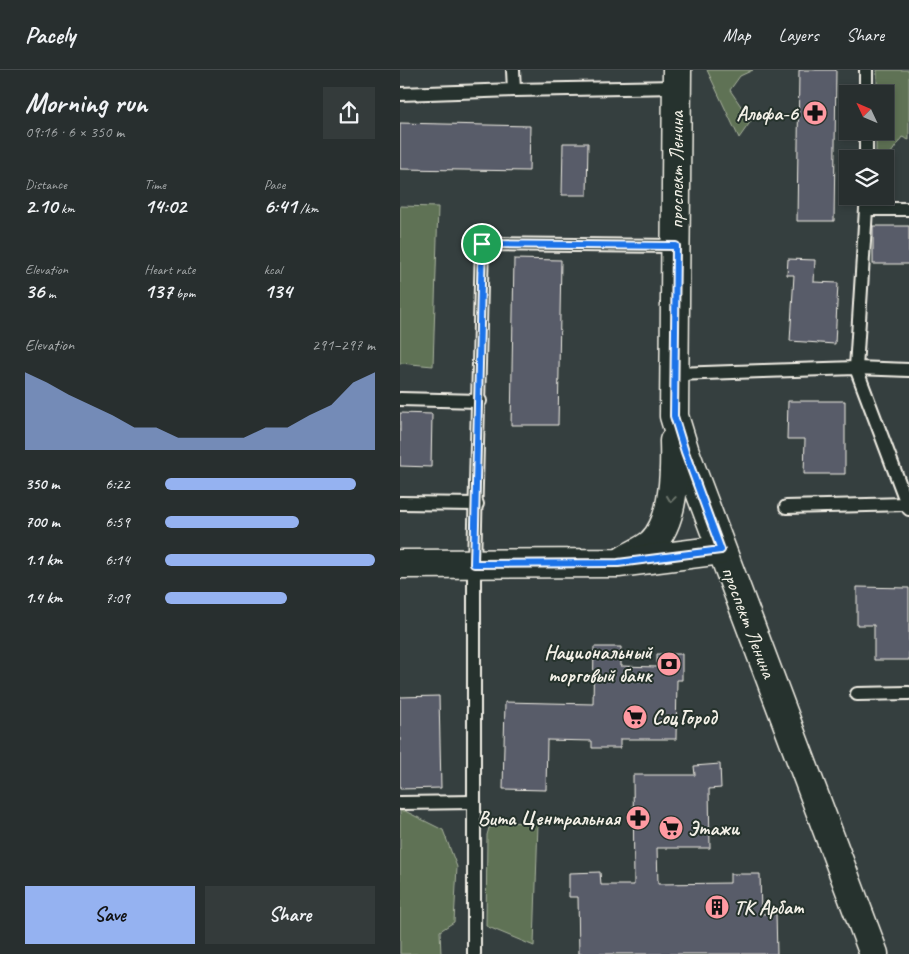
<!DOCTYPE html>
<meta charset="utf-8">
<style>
body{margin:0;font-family:Caveat,sans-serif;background:#343b3b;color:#f1f3f6;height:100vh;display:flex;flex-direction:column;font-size:19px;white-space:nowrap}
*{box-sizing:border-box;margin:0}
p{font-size:16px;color:#a5a9aa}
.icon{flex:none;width:28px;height:28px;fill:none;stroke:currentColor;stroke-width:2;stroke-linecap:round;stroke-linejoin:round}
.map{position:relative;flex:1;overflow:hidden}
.details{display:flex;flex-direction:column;background:#282f2f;width:400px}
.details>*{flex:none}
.needle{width:32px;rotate:314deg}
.buttons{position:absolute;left:439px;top:15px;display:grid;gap:10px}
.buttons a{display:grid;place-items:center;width:55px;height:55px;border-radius:0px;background:#282f2f;box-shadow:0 2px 8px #0003,0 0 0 1px #444a4b;font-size:25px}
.pin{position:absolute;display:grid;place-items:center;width:42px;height:42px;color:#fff;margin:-21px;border:2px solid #fff;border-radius:50%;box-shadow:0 1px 5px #0007}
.round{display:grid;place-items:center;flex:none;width:52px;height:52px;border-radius:0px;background:#343b3b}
.head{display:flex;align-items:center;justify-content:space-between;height:85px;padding:0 25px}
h1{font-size:28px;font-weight:700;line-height:38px}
.metrics{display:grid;grid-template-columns:repeat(3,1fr);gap:8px;height:85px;padding:5px 25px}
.metrics div{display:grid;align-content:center}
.metrics b{font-size:21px;font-weight:700}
.metrics small{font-size:14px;font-weight:400}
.metrics p{font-size:14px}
.chart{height:140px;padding:10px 25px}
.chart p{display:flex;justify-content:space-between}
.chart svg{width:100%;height:90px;margin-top:5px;fill:#95b2f1;opacity:.7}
.cta{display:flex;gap:10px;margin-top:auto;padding:10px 25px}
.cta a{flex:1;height:58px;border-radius:0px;background:#95b2f1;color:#111;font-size:20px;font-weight:700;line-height:58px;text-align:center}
.cta a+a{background:#343b3b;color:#f1f3f6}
ul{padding:0 25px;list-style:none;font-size:16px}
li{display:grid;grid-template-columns:80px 60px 1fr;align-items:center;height:38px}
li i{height:12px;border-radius:6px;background:#95b2f1}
header{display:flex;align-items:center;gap:30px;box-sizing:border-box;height:70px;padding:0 25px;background:#282f2f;border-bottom:1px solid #444a4b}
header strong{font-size:24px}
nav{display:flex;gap:28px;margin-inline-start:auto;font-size:18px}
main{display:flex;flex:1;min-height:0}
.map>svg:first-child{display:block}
.green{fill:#5e7255;stroke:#a9b29e}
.building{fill:#595c69;stroke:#f4f1e8}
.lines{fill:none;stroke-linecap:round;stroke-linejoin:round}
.lane-casing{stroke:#f4f1e8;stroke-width:16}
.secondary-casing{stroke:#f4f1e8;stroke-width:31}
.lane{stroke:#26332d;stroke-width:12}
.secondary{stroke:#26332d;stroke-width:28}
.oneway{stroke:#6e766e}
.route-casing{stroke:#fff;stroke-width:10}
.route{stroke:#1a73e8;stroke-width:6}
.labels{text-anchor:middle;stroke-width:4;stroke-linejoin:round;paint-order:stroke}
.poi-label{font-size:20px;font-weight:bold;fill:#f4f1e8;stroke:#26332d;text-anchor:end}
.street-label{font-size:20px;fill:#f4f1e8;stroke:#26332d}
</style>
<header>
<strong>Pacely</strong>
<nav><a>Map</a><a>Layers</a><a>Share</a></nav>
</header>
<main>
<section class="details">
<div class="head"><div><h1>Morning run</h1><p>09:16 · 6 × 350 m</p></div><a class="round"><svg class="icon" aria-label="share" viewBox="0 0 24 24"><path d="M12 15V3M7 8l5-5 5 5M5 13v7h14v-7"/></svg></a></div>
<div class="metrics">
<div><p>Distance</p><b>2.10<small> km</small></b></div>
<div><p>Time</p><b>14:02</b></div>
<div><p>Pace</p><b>6:41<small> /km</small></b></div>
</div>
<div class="metrics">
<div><p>Elevation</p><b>36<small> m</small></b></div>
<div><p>Heart rate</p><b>137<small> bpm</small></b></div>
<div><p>kcal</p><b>134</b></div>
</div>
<div class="chart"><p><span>Elevation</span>291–297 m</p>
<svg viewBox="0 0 160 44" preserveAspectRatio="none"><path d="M0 44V6L10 11L20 17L30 22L40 27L50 33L60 33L70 38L80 38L90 38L100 38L110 33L120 33L130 27L140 22L150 11L160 6V44z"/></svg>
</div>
<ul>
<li><b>350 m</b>6:22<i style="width:91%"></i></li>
<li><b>700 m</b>6:59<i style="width:64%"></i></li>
<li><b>1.1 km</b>6:14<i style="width:100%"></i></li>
<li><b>1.4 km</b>7:09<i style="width:58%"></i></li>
</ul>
<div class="cta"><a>Save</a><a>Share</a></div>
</section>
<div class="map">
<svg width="509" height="884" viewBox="0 0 509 884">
<rect width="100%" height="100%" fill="#353f3f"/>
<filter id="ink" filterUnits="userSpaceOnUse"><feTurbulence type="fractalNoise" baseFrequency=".02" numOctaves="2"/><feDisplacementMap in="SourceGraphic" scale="10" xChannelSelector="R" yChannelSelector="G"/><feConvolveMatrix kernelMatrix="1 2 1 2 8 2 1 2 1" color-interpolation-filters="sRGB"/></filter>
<g filter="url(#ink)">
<g class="green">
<polygon points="353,0 340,6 330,20 351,51 339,68 307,0"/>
<polygon points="477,0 509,0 509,70 502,67 485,92 485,89 476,89 476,61 485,61 485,24 477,24"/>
<polygon points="0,136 38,137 33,296 0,293"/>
<polygon points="0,741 5,741 43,760 57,797 54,852 40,861 41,884 0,884"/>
<polygon points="105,752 138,753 134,876 86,856 87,765 89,758"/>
</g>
<g class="building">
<polygon points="399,0 436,0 434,151 397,151"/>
<polygon points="0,53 130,56 129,101 0,99"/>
<polygon points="163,73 188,73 187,125 162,125"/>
<rect x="473" y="156" width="36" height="38"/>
<polygon points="114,189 161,190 158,355 111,355"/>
<polygon points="388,189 415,190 414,212 438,213 435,274 390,271 394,205 387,205"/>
<polygon points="388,331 445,331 445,404 404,404 405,369 387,369"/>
<polygon points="0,343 32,344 31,397 0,396"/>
<polygon points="457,517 509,518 509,590 474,590 474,555 457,555"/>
<polygon points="194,577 221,577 221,596 257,597 257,584 282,584 282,610 277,610 276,669 220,669 220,678 192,678 192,671 147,670 146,720 103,719 105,632 193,634"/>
<polygon points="39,626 41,718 0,719 0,627"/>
<polygon points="320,694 321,718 309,719 310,778 257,778 258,814 330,813 330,804 360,804 361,844 376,843 377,884 179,884 178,827 169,827 169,803 200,802 201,815 234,815 233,705 295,705 294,696"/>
</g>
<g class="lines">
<defs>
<g id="lane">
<polyline points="466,0 466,24"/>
<polyline points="114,20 277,17"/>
<polyline points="0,24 114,20 113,0"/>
<polyline points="466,61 466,89"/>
<polyline points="509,139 466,139 456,298 509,439"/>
<polyline points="275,304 456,298 509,300"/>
<polyline points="0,329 80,331"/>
<polyline points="0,433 77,434"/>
<polyline points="386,437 507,434"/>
<polyline points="457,624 509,623"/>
<polyline points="0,733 74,732"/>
<polyline points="74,884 74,494 82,174 276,176"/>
</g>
<g id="secondary">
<polyline points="277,0 274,346 285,382 474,884"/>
<path d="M224 490C232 485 244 480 251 474 275 452 275 402 274 371"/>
<polyline points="0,494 218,493 321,480"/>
</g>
</defs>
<use href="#lane" class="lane-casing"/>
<use href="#secondary" class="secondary-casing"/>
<use href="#lane" class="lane"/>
<use href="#secondary" class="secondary"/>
</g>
<defs><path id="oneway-chevron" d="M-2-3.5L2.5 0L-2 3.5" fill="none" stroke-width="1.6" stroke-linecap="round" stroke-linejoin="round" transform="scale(1.25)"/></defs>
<use class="oneway" href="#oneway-chevron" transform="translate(271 429) rotate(98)"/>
</g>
<g class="lines" filter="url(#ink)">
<defs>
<polygon id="route" points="82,174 276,176 274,346 285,382 321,480 218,493 74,494"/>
</defs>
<use href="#route" class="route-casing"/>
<use href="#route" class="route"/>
</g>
<defs>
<symbol id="pharmacy-disc" viewBox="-11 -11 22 22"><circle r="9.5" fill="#ff9aa2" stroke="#26332d"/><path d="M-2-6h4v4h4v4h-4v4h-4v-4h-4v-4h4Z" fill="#111"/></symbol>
<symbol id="bank-disc" viewBox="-11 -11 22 22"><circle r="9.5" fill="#ff9aa2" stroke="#26332d"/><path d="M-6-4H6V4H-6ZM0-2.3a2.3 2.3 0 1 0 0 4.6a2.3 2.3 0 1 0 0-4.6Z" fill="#111"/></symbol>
<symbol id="supermarket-disc" viewBox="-11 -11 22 22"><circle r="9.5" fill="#ff9aa2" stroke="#26332d"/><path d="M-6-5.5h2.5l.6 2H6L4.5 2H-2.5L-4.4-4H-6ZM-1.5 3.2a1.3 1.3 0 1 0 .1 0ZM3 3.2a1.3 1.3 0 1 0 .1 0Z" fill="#111"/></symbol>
<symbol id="building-disc" viewBox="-11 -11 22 22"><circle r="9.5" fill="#ff9aa2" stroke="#26332d"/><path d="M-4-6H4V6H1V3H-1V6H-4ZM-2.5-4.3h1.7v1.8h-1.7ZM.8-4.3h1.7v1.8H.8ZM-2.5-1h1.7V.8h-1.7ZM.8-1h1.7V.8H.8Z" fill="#111"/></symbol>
</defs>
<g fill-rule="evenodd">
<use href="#pharmacy-disc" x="401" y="29" width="28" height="28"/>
<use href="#bank-disc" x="255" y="580" width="28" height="28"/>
<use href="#supermarket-disc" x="221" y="633" width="28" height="28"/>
<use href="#pharmacy-disc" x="224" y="734" width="28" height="28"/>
<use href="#supermarket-disc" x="257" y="744" width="28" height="28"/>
<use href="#building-disc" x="303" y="823" width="28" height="28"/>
</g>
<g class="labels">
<g class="poi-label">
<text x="398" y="50">Альфа-6</text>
<text x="252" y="589">Национальный<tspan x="252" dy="23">торговый банк</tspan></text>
<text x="252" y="654" text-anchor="start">СоцГород</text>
<text x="220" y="755">Вита Центральная</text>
<text x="288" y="765" text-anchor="start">Этажи</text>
<text x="334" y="844" text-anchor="start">ТК Арбат</text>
</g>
<g class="street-label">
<text transform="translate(276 100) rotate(-90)" y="7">проспект Ленина</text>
<text transform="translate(349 552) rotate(69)" y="7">проспект Ленина</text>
</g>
</g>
</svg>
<div class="buttons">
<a><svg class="needle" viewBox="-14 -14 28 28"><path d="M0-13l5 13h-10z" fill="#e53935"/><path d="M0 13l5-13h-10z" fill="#a5a9aa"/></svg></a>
<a><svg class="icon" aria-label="layers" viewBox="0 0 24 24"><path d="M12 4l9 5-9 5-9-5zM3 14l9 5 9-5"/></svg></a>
</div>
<div class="pin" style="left:82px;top:174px;background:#1e9e55"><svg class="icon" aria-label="arrive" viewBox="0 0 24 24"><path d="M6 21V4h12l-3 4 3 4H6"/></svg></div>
</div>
</main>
